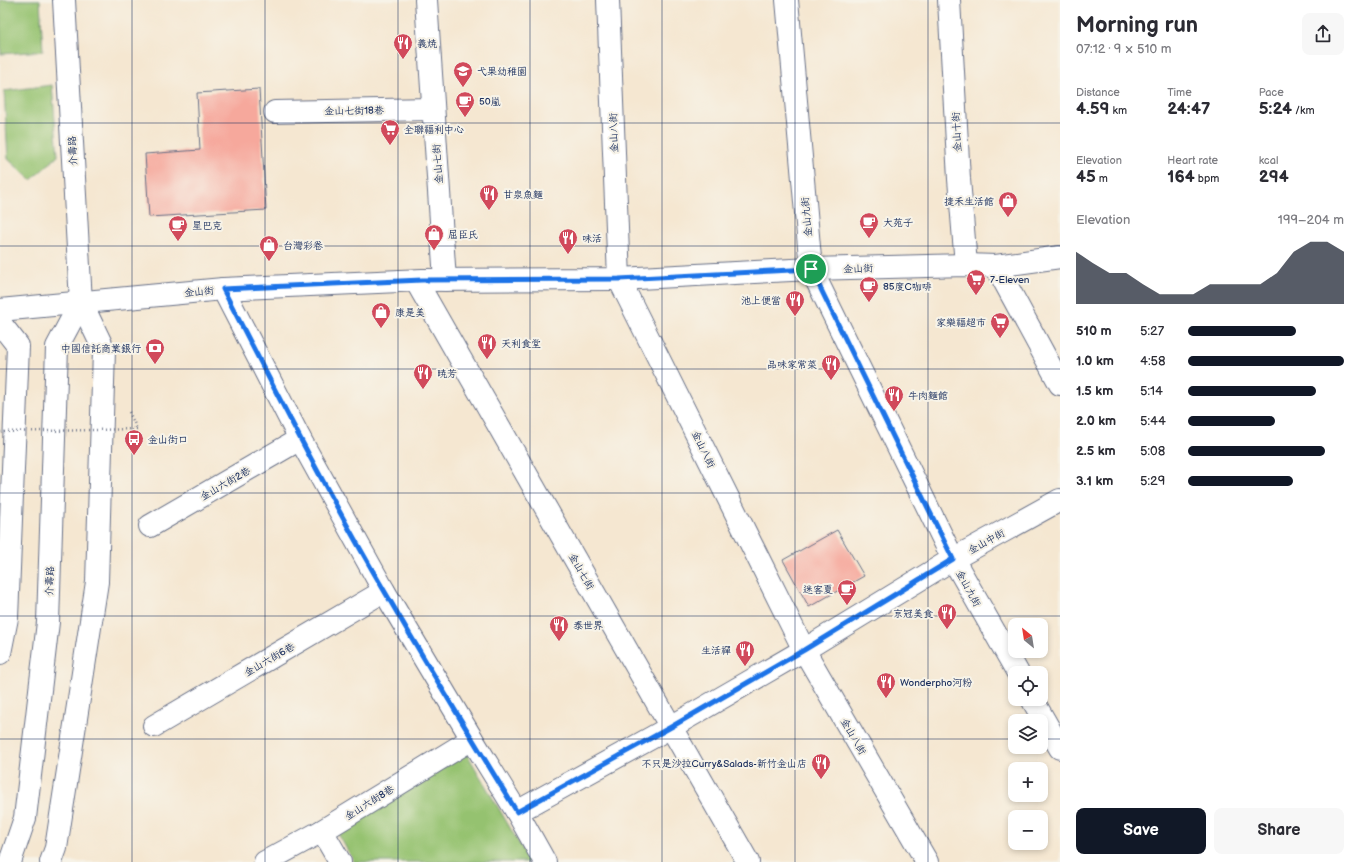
<!DOCTYPE html>
<meta charset="utf-8">
<style>
body{margin:0;font-family:"Balsamiq Sans","LXGW WenKai TC",sans-serif;background:#f7f7f7;color:#2b2b33;height:100vh;display:flex;flex-direction:column;font-size:15px;white-space:nowrap}
*{box-sizing:border-box;margin:0}
p{font-size:13px;color:#7c7c81}
.icon{flex:none;width:22px;height:22px;fill:none;stroke:currentColor;stroke-width:2;stroke-linecap:round;stroke-linejoin:round}
.map{position:relative;flex:1;overflow:hidden}
.details{display:flex;flex-direction:column;background:#fff;width:300px}
.details>*{flex:none}
.needle{width:26px;rotate:330deg}
.fabs{position:absolute;left:1008px;top:618px;display:grid;gap:8px}
.fabs a{display:grid;place-items:center;width:40px;height:40px;border-radius:8px;background:#fff;box-shadow:0 2px 6px #0003;font-size:20px}
.pin{position:absolute;display:grid;place-items:center;width:34px;height:34px;color:#fff;margin:-17px;border:2px solid #fff;border-radius:50%;box-shadow:0 1px 4px #0007}
.round{display:grid;place-items:center;flex:none;width:42px;height:42px;border-radius:8px;background:#f7f7f7}
.summary{display:flex;align-items:center;justify-content:space-between;height:68px;padding:0 16px}
h1{font-size:22px;font-weight:800;line-height:30px}
.metrics{display:grid;grid-template-columns:repeat(3,1fr);gap:6px;height:68px;padding:4px 16px}
.metrics div{display:grid;align-content:center}
.metrics b{font-size:17px;font-weight:800}
.metrics small{font-size:11px;font-weight:400}
.metrics p{font-size:11px}
.chart{height:112px;padding:8px 16px}
.chart p{display:flex;justify-content:space-between}
.chart svg{width:100%;height:72px;margin-top:4px;fill:#111827;opacity:.7}
.button{display:flex;gap:8px;margin-top:auto;padding:8px 16px}
.button a{flex:1;height:46px;border-radius:8px;background:#111827;color:#fff;font-size:16px;font-weight:800;line-height:46px;text-align:center}
.button a+a{background:#f7f7f7;color:#2b2b33}
ul{padding:0 16px;list-style:none;font-size:13px}
li{display:grid;grid-template-columns:64px 48px 1fr;align-items:center;height:30px}
li i{height:10px;border-radius:5px;background:#111827}
main{display:flex;flex:1;min-height:0}
.map>svg:first-child{display:block}
.green{fill:#95c270;stroke:#587867}
.building{fill:#f6a89c}
.lines{fill:none;stroke-linecap:round;stroke-linejoin:round}
.minor-casing{stroke:#676f86;stroke-width:24}
.path{stroke:#676f86;stroke-width:2.5;stroke-dasharray:1 3;stroke-linecap:butt}
.minor{stroke:#fff;stroke-width:22}
.path-bridge{stroke:#676f86;stroke-width:2.5;stroke-dasharray:1 3;stroke-linecap:butt}
.route-casing{stroke:#fff;stroke-width:8}
.route{stroke:#1a73e8;stroke-width:5}
.grid{fill:none;stroke:#1b2f5e;stroke-width:1;stroke-opacity:0.55}
.labels{text-anchor:middle;stroke-width:4;stroke-linejoin:round;paint-order:stroke}
.poi-label{font-size:10px;fill:#1b2f5e;stroke:#f7f3e8;text-anchor:start}
.street-label{font-size:10px;fill:#1b2f5e;stroke:#f7f3e8}
</style>
<main>
<div class="map">
<svg width="1060" height="862" viewBox="0 0 1060 862">
<rect width="100%" height="100%" fill="#f7f3e8"/>
<filter id="ink" filterUnits="userSpaceOnUse"><feTurbulence type="fractalNoise" baseFrequency=".025" numOctaves="2"/><feDisplacementMap in="SourceGraphic" scale="8" xChannelSelector="R" yChannelSelector="G"/><feConvolveMatrix kernelMatrix="1 2 1 2 8 2 1 2 1" color-interpolation-filters="sRGB"/></filter>
<filter id="wash" filterUnits="userSpaceOnUse"><feTurbulence type="fractalNoise" baseFrequency=".012" numOctaves="4" result="noise"/><feDisplacementMap in="SourceGraphic" scale="16" xChannelSelector="R" yChannelSelector="G"/><feGaussianBlur stdDeviation="0.9" result="paint"/><feColorMatrix in="noise" values="0 0 0 0 0 0 0 0 0 0 0 0 0 0 0 0 0 1.4 0 .05"/><feComposite in="paint" operator="in"/></filter>
<g filter="url(#wash)">
<rect width="100%" height="100%" fill="#f5e7d1"/>
<g class="green">
<polygon points="0,0 40,0 43,51 1,54"/>
<polygon points="52,85 58,156 31,180 8,159 4,91"/>
<polygon points="467,754 530,862 354,862 336,830"/>
</g>
<g id="blocks">
<g class="building">
<polygon points="259,89 266,210 149,217 145,154 200,150 197,93"/>
<polygon points="837,530 864,576 809,607 783,560"/>
</g>
</g>
</g>
<g filter="url(#ink)">
<use href="#blocks" fill-opacity="0" stroke="#676f86" stroke-width="1"/>
<g class="lines">
<defs>
<g id="minor">
<polyline points="426,0 445,280"/>
<polyline points="608,0 619,279 804,650 927,862"/>
<polyline points="787,0 811,269 953,559 1018,673"/>
<polyline points="949,0 959,179 966,265"/>
<polyline points="275,112 433,109"/>
<polyline points="996,266 1060,384"/>
<polyline points="416,281 748,862"/>
<polyline points="223,289 300,439 384,591 472,739 517,812 545,862"/>
<polyline points="0,310 223,289 422,280 619,279 811,269 966,265 996,266 1060,257"/>
<polyline points="0,323 18,346 7,618 0,653"/>
<polyline points="150,526 300,439"/>
<polyline points="1032,699 1060,748"/>
<polyline points="154,726 384,591"/>
<polyline points="517,812 671,727 804,650 953,559 1060,500"/>
<polyline points="322,831 340,862"/>
<polyline points="10,862 25,818 48,622 57,347 81,302"/>
<polyline points="51,862 56,848 97,582 104,350 81,302 64,0"/>
<polyline points="265,862 322,831 472,739"/>
</g>
</defs>
<use href="#minor" class="minor-casing"/>
<polyline class="path" points="129,412 137,429"/>
<use href="#minor" class="minor"/>
<polyline class="path-bridge" points="0,432 137,429"/>
</g>
</g>
<g class="lines" filter="url(#ink)">
<defs>
<path id="route" d="M811 269 953 559 804 650 671 727 517 812C472 739 428 666 385 592 327 493 275 390 223 289L422 280 619 279Z"/>
</defs>
<use href="#route" class="route-casing"/>
<use href="#route" class="route"/>
</g>
<path class="grid" d="M132 0V862M265 0V862M398 0V862M530 0V862M662 0V862M795 0V862M928 0V862M0 123H1060M0 246H1060M0 369H1060M0 493H1060M0 616H1060M0 739H1015M1041 739H1060"/>
<defs>
<symbol id="restaurant-pin" viewBox="-11 -11 22 30"><path d="M0 17L-7.5 6A9.5 9.5 0 1 1 7.5 6Z" fill="#d1495b" stroke="#f7f3e8"/><path d="M-5-6h1v4h1v-4h1v4h1v-4h1v5L-1.5 .5V6h-2V.5L-5-1ZM5-6V6H3V1.5H1.5Q1.5-4 5-6Z" fill="#fff"/></symbol>
<symbol id="school-pin" viewBox="-11 -11 22 30"><path d="M0 17L-7.5 6A9.5 9.5 0 1 1 7.5 6Z" fill="#d1495b" stroke="#f7f3e8"/><path d="M0-5L7-2L0 1L-7-2ZM-4 1L0 2.5L4 1V4Q0 6-4 4Z" fill="#fff"/></symbol>
<symbol id="cafe-pin" viewBox="-11 -11 22 30"><path d="M0 17L-7.5 6A9.5 9.5 0 1 1 7.5 6Z" fill="#d1495b" stroke="#f7f3e8"/><path d="M-5.5-4.5H6V0H3Q3 3.5 0 3.5H-2.5Q-5.5 3.5-5.5 0ZM3-3.2v2h1.7v-2ZM-6 4.5H4V6H-6Z" fill="#fff"/></symbol>
<symbol id="supermarket-pin" viewBox="-11 -11 22 30"><path d="M0 17L-7.5 6A9.5 9.5 0 1 1 7.5 6Z" fill="#d1495b" stroke="#f7f3e8"/><path d="M-6-5.5h2.5l.6 2H6L4.5 2H-2.5L-4.4-4H-6ZM-1.5 3.2a1.3 1.3 0 1 0 .1 0ZM3 3.2a1.3 1.3 0 1 0 .1 0Z" fill="#fff"/></symbol>
<symbol id="shop-pin" viewBox="-11 -11 22 30"><path d="M0 17L-7.5 6A9.5 9.5 0 1 1 7.5 6Z" fill="#d1495b" stroke="#f7f3e8"/><path d="M-5-2.5h2.3a2.7 3.5 0 0 1 5.4 0H5L5.5 6h-11ZM-1.5-2.5h3a1.5 2.3 0 0 0-3 0Z" fill="#fff"/></symbol>
<symbol id="bank-pin" viewBox="-11 -11 22 30"><path d="M0 17L-7.5 6A9.5 9.5 0 1 1 7.5 6Z" fill="#d1495b" stroke="#f7f3e8"/><path d="M-6-4H6V4H-6ZM0-2.3a2.3 2.3 0 1 0 0 4.6a2.3 2.3 0 1 0 0-4.6Z" fill="#fff"/></symbol>
<symbol id="bus-pin" viewBox="-11 -11 22 30"><path d="M0 17L-7.5 6A9.5 9.5 0 1 1 7.5 6Z" fill="#d1495b" stroke="#f7f3e8"/><path d="M-5-6H5V4H4V6H2V4H-2V6H-4V4H-5ZM-3.5-4V0h7V-4ZM-3.5 1.2v1.5H-2V1.2ZM2 1.2v1.5H3.5V1.2Z" fill="#fff"/></symbol>
</defs>
<g fill-rule="evenodd">
<use href="#restaurant-pin" x="392" y="32" width="22" height="30"/>
<use href="#school-pin" x="452" y="60" width="22" height="30"/>
<use href="#cafe-pin" x="454" y="90" width="22" height="30"/>
<use href="#supermarket-pin" x="379" y="118" width="22" height="30"/>
<use href="#restaurant-pin" x="478" y="183" width="22" height="30"/>
<use href="#shop-pin" x="997" y="190" width="22" height="30"/>
<use href="#cafe-pin" x="858" y="211" width="22" height="30"/>
<use href="#cafe-pin" x="167" y="214" width="22" height="30"/>
<use href="#shop-pin" x="423" y="223" width="22" height="30"/>
<use href="#restaurant-pin" x="557" y="227" width="22" height="30"/>
<use href="#shop-pin" x="258" y="234" width="22" height="30"/>
<use href="#supermarket-pin" x="965" y="268" width="22" height="30"/>
<use href="#cafe-pin" x="858" y="275" width="22" height="30"/>
<use href="#restaurant-pin" x="784" y="289" width="22" height="30"/>
<use href="#shop-pin" x="370" y="301" width="22" height="30"/>
<use href="#supermarket-pin" x="989" y="311" width="22" height="30"/>
<use href="#restaurant-pin" x="476" y="332" width="22" height="30"/>
<use href="#bank-pin" x="144" y="337" width="22" height="30"/>
<use href="#restaurant-pin" x="820" y="353" width="22" height="30"/>
<use href="#restaurant-pin" x="412" y="362" width="22" height="30"/>
<use href="#restaurant-pin" x="883" y="384" width="22" height="30"/>
<use href="#bus-pin" x="123" y="428" width="22" height="30"/>
<use href="#cafe-pin" x="836" y="578" width="22" height="30"/>
<use href="#restaurant-pin" x="936" y="602" width="22" height="30"/>
<use href="#restaurant-pin" x="548" y="614" width="22" height="30"/>
<use href="#restaurant-pin" x="734" y="639" width="22" height="30"/>
<use href="#restaurant-pin" x="875" y="671" width="22" height="30"/>
<use href="#restaurant-pin" x="810" y="752" width="22" height="30"/>
</g>
<g class="labels">
<g class="poi-label">
<text x="417" y="47">義焼</text>
<text x="477" y="75">弋果幼稚園</text>
<text x="479" y="105">50嵐</text>
<text x="404" y="133">全聯福利中心</text>
<text x="503" y="198">甘泉魚麵</text>
<text x="994" y="205" text-anchor="end">捷禾生活館</text>
<text x="883" y="226">大苑子</text>
<text x="192" y="229">星巴克</text>
<text x="448" y="238">屈臣氏</text>
<text x="582" y="242">味活</text>
<text x="283" y="249">台灣彩卷</text>
<text x="990" y="283">7-Eleven</text>
<text x="883" y="290">85度C咖啡</text>
<text x="781" y="304" text-anchor="end">池上便當</text>
<text x="395" y="316">康是美</text>
<text x="986" y="326" text-anchor="end">家樂福超市</text>
<text x="501" y="347">天利食堂</text>
<text x="141" y="352" text-anchor="end">中國信託商業銀行</text>
<text x="817" y="368" text-anchor="end">品味家常菜</text>
<text x="437" y="377">暁芳</text>
<text x="908" y="399">牛肉麵館</text>
<text x="148" y="443">金山街口</text>
<text x="833" y="593" text-anchor="end">迷客夏</text>
<text x="933" y="617" text-anchor="end">京冠美食</text>
<text x="573" y="629">泰世界</text>
<text x="731" y="654" text-anchor="end">生活禪</text>
<text x="900" y="686">Wonderpho河粉</text>
<text x="807" y="767" text-anchor="end">不只是沙拉Curry&amp;Salads-新竹金山店</text>
</g>
<g class="street-label">
<text transform="translate(354 110) rotate(-1)" y="4">金山七街18巷</text>
<text transform="translate(956 132) rotate(-93)" y="4">金山十街</text>
<text transform="translate(613 133) rotate(-92)" y="4">金山八街</text>
<text transform="translate(72 151) rotate(-93)" y="4">介壽路</text>
<text transform="translate(437 164) rotate(-94)" y="4">金山七街</text>
<text transform="translate(806 217) rotate(-95)" y="4">金山九街</text>
<text transform="translate(858 268) rotate(-2)" y="4">金山街</text>
<text transform="translate(199 291) rotate(-5)" y="4">金山街</text>
<text transform="translate(704 449) rotate(64)" y="4">金山八街</text>
<text transform="translate(225 483) rotate(-30)" y="4">金山六街2巷</text>
<text transform="translate(986 541) rotate(-29)" y="4">金山中街</text>
<text transform="translate(582 571) rotate(60)" y="4">金山七街</text>
<text transform="translate(49 581) rotate(-88)" y="4">介壽路</text>
<text transform="translate(969 588) rotate(61)" y="4">金山九街</text>
<text transform="translate(269 659) rotate(-30)" y="4">金山六街6巷</text>
<text transform="translate(854 736) rotate(60)" y="4">金山八街</text>
<text transform="translate(369 802) rotate(-32)" y="4">金山六街8巷</text>
</g>
</g>
</svg>
<div class="fabs">
<a><svg class="needle" viewBox="-14 -14 28 28"><path d="M0-13l5 13h-10z" fill="#e53935"/><path d="M0 13l5-13h-10z" fill="#7c7c81"/></svg></a>
<a><svg class="icon" aria-label="locate" viewBox="0 0 24 24"><circle cx="12" cy="12" r="6"/><path d="M12 2v4M12 18v4M2 12h4M18 12h4"/></svg></a>
<a><svg class="icon" aria-label="layers" viewBox="0 0 24 24"><path d="M12 4l9 5-9 5-9-5zM3 14l9 5 9-5"/></svg></a>
<a>+</a>
<a>−</a>
</div>
<div class="pin" style="left:811px;top:269px;background:#1e9e55"><svg class="icon" aria-label="arrive" viewBox="0 0 24 24"><path d="M6 21V4h12l-3 4 3 4H6"/></svg></div>
</div>
<section class="details">
<div class="summary"><div><h1>Morning run</h1><p>07:12 · 9 × 510 m</p></div><a class="round"><svg class="icon" aria-label="share" viewBox="0 0 24 24"><path d="M12 15V3M7 8l5-5 5 5M5 13v7h14v-7"/></svg></a></div>
<div class="metrics">
<div><p>Distance</p><b>4.59<small> km</small></b></div>
<div><p>Time</p><b>24:47</b></div>
<div><p>Pace</p><b>5:24<small> /km</small></b></div>
</div>
<div class="metrics">
<div><p>Elevation</p><b>45<small> m</small></b></div>
<div><p>Heart rate</p><b>164<small> bpm</small></b></div>
<div><p>kcal</p><b>294</b></div>
</div>
<div class="chart"><p><span>Elevation</span>199–204 m</p>
<svg viewBox="0 0 160 44" preserveAspectRatio="none"><path d="M0 44V12L10 19L20 25L30 25L40 32L50 38L60 38L70 38L80 32L90 32L100 32L110 32L120 25L130 12L140 6L150 6L160 12V44z"/></svg>
</div>
<ul>
<li><b>510 m</b>5:27<i style="width:69%"></i></li>
<li><b>1.0 km</b>4:58<i style="width:100%"></i></li>
<li><b>1.5 km</b>5:14<i style="width:82%"></i></li>
<li><b>2.0 km</b>5:44<i style="width:56%"></i></li>
<li><b>2.5 km</b>5:08<i style="width:88%"></i></li>
<li><b>3.1 km</b>5:29<i style="width:67%"></i></li>
</ul>
<div class="button"><a>Save</a><a>Share</a></div>
</section>
</main>
